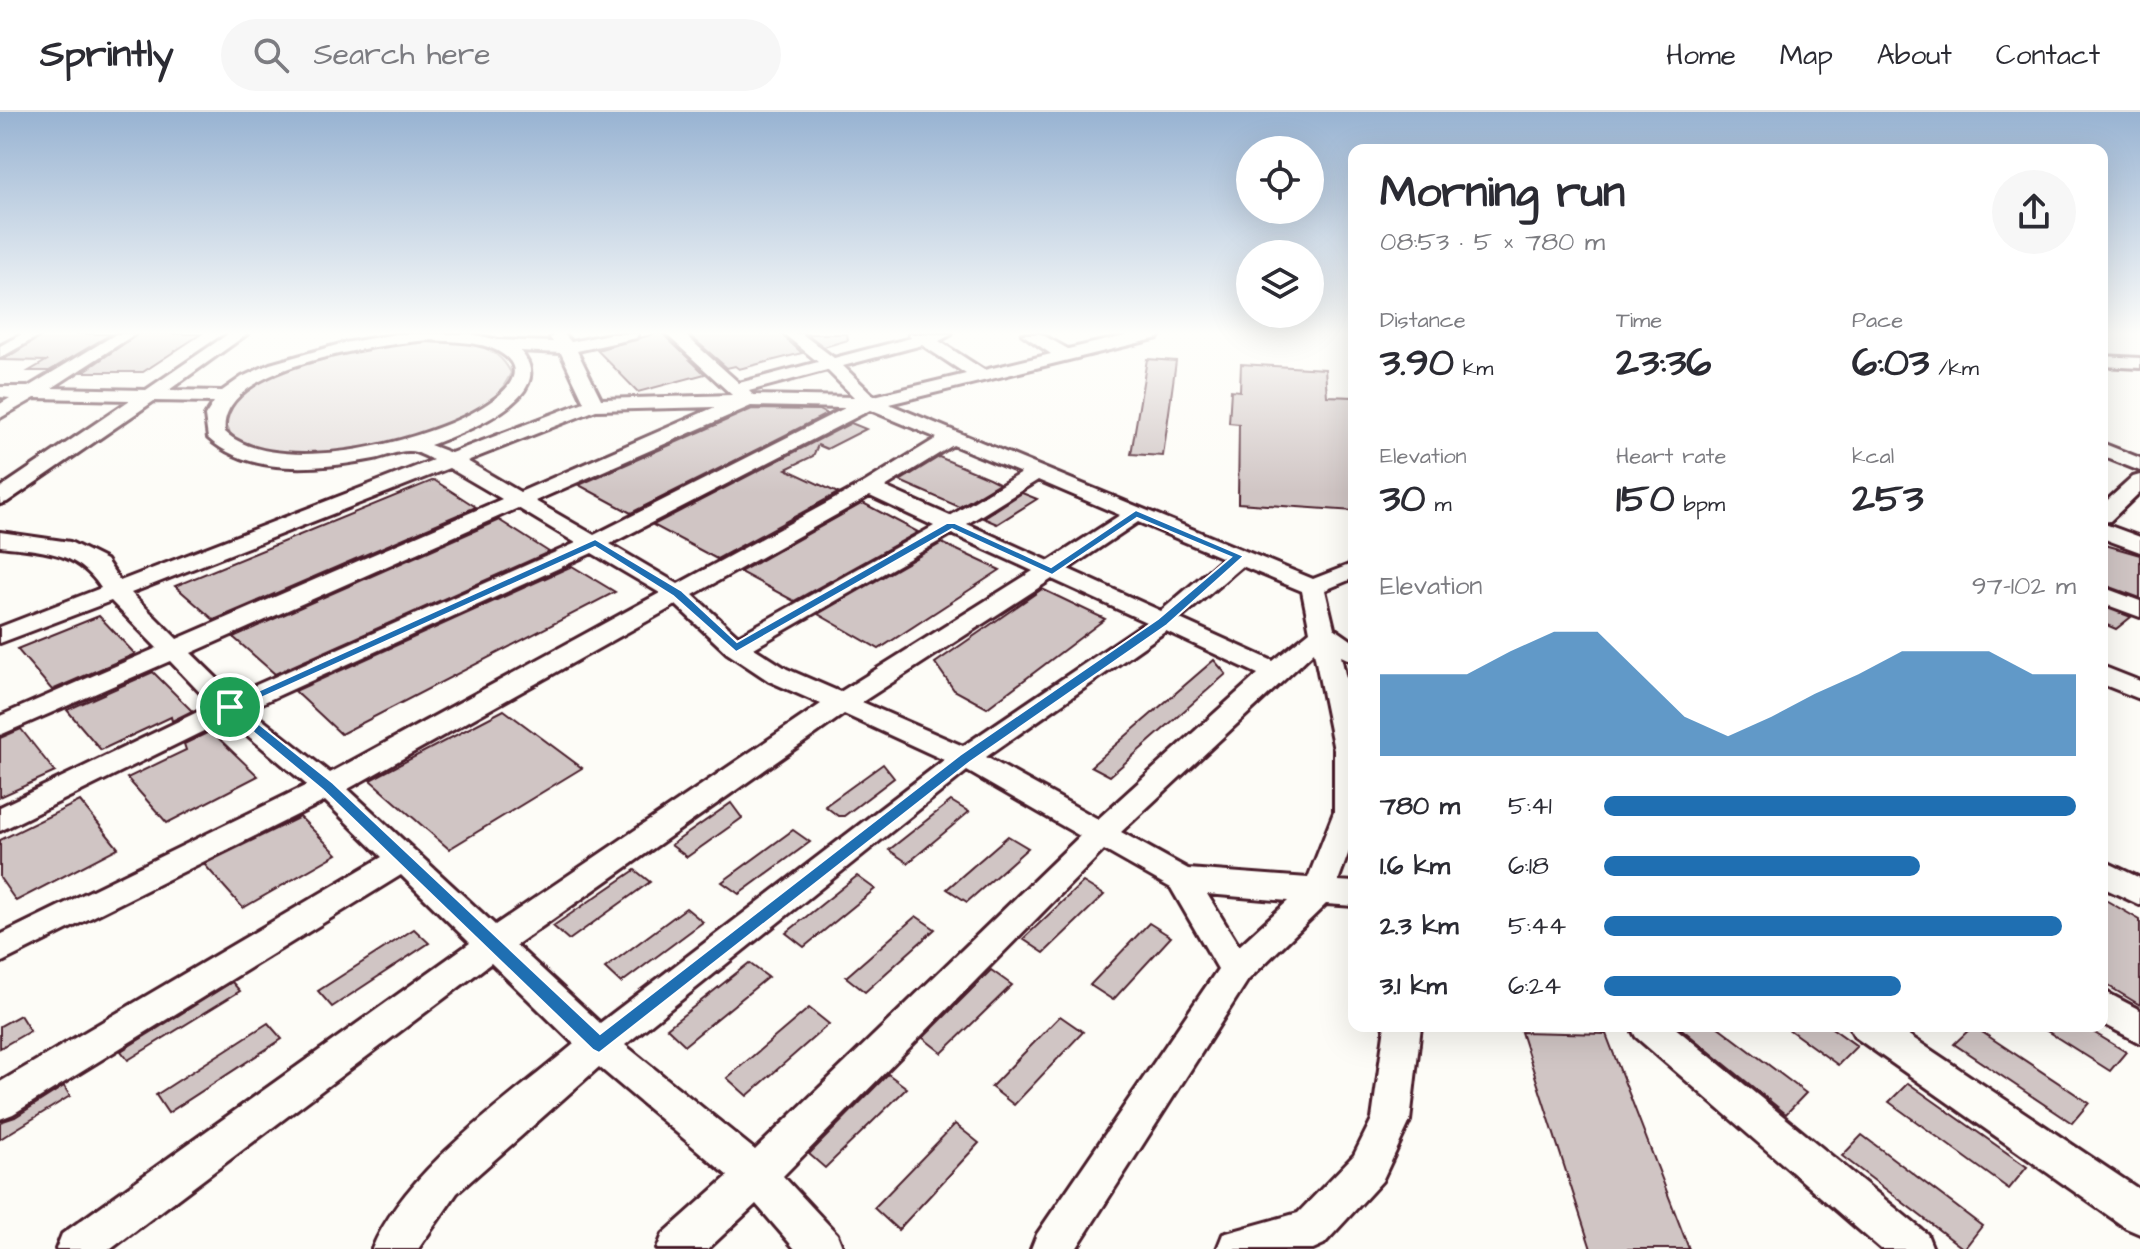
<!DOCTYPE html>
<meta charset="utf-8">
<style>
body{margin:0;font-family:"Architects Daughter",sans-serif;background:#f7f7f7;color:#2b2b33;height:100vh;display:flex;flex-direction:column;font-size:30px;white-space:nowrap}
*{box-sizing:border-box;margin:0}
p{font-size:26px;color:#7c7c81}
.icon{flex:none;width:44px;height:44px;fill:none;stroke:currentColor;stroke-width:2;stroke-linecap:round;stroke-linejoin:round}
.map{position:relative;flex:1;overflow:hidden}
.drawer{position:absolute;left:1348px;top:32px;width:760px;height:888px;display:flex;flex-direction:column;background:#fff;border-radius:16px;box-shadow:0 8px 32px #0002}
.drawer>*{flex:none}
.controls{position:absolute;left:1236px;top:24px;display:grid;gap:16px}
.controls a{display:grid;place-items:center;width:88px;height:88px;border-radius:50%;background:#fff;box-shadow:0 8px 32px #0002;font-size:40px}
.pin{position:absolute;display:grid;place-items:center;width:68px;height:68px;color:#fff;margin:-34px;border:4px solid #fff;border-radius:50%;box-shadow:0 2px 8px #0007}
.round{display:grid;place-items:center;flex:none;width:84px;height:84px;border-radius:42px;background:#f7f7f7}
.overview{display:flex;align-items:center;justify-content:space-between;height:136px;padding:0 32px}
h1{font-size:44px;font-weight:700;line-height:60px}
.metrics{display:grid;grid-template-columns:repeat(3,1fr);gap:12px;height:136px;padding:8px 32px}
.metrics div{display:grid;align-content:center}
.metrics b{font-size:40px;font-weight:700}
.metrics small{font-size:22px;font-weight:400}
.metrics p{font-size:22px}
.chart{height:224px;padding:16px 32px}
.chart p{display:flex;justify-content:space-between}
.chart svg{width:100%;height:144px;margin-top:8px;fill:#1f6fb2;opacity:.7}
ul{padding:0 32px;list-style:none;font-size:26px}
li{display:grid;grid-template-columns:128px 96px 1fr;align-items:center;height:60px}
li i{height:20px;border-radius:10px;background:#1f6fb2}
header{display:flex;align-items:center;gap:48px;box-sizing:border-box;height:112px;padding:0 40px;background:#fff;border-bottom:2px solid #e1e1e2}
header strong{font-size:38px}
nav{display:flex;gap:44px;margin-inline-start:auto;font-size:28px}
.search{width:560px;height:72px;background:#f7f7f7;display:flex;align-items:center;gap:20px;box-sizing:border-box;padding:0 28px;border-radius:44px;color:#7c7c81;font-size:30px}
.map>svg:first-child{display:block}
.green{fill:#e3dcda;stroke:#967e82;stroke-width:2}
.building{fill:#d0c5c4;stroke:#4a1f2b;stroke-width:2}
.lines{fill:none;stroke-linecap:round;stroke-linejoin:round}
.minor-casing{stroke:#4a1f2b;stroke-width:6}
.minor{fill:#fdfcf7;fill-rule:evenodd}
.route{fill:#1f6fb2;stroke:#fff;stroke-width:2;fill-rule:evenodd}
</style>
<header>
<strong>Sprintly</strong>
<div class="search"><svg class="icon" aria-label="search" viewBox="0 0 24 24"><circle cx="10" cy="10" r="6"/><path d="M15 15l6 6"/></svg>Search here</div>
<nav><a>Home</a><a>Map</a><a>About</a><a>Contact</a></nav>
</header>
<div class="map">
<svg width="2140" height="1137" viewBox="0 0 2140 1137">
<rect width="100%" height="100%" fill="#fdfcf7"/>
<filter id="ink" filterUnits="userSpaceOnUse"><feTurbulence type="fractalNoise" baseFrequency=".0125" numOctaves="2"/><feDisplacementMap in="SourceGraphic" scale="16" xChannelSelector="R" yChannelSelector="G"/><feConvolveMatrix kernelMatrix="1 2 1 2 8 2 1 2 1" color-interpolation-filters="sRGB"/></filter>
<g filter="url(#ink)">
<path class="green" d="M409 228C445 228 493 223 511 261 503 277 495 287 480 298 435 329 281 364 235 327 231 324 228 316 225 311 226 306 227 298 230 294 259 248 361 236 409 228Z"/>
<g class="building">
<polygon points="45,222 111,222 49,259 29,259 46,249 3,248"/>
<polygon points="138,222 201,222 143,260 83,260"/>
<polygon points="654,222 663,222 705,262 638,280 597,238"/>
<polygon points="688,222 781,222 802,241 739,257 735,254 727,256"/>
<polygon points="807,222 847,222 848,228 824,235"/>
<polygon points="1147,247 1176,249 1163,344 1131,342"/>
<polygon points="1241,252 1325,257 1327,284 1354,285 1354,399 1238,391 1239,312 1229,311 1231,278 1240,279"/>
<polygon points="752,297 819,298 827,302 631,401 579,373"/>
<polygon points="851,311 866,317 827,337 818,333 813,344 786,357 838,381 717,447 653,413"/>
<polygon points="939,345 989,366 999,371 959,395 900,369"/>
<polygon points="434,368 476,395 214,508 175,474"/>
<polygon points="1022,381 1037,387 997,412 983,406"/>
<polygon points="863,391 918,420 794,489 740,460"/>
<polygon points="499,408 549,440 275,562 233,525"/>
<polygon points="942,431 1000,458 879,537 818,502"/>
<polygon points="2102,432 2140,443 2140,486 2102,472"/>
<polygon points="572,454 615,480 341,622 295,579"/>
<polygon points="1042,477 1105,507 987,596 954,578 935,551"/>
<polygon points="2102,494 2131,505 2116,517 2102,511"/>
<polygon points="99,504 135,542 52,578 17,537"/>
<polygon points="1214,548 1226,562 1110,664 1091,654"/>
<polygon points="153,560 192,599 172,609 171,605 101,638 67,598"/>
<polygon points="504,598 582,656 449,737 370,668"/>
<polygon points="21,617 55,660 0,685 0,626"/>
<polygon points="211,619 258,664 167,711 127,666 186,638 184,632"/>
<polygon points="883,652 894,666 844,704 838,704 825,694"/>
<polygon points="80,689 118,736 16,789 0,766 0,728"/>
<polygon points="951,689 969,700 908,751 889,738"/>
<polygon points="731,691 742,706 687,745 671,733"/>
<polygon points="300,705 337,742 243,796 204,752"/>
<polygon points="793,718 810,730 739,782 722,770"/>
<polygon points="1008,724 1028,736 967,790 947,777"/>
<polygon points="635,758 650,770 569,828 553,814"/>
<polygon points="857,764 875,777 804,835 786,821"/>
<polygon points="1083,770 1104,783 1044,841 1023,827"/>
<polygon points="2102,786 2140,808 2140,893 2102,870"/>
<polygon points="686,796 703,810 621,871 605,856"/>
<polygon points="916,804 935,817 865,880 846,865"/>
<polygon points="1149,811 1171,825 1113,888 1090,873"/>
<polygon points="414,817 429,831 332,895 318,879"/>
<polygon points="749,851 768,865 685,933 667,916"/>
<polygon points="991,858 1012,873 942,941 923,926"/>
<polygon points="232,870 240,879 128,948 121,939"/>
<polygon points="809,896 829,912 747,984 727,966"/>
<polygon points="20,903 30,919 0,936 0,914"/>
<polygon points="1060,904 1083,920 1014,993 991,975"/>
<polygon points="268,911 282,927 168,1001 156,983"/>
<polygon points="1678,914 1717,914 1806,981 1786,1002"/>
<polygon points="1784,914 1829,914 1857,934 1838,953"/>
<polygon points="1973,914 2089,991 2072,1011 1954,932"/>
<polygon points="2039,914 2083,914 2126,940 2110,959"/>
<polygon points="1521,920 1606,922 1689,1137 1591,1137"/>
<polygon points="888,962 907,976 825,1056 809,1042"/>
<polygon points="1908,971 2027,1055 2009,1077 1889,990"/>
<polygon points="64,974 70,984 0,1027 0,1010 15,1005"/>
<polygon points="955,1012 979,1031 898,1118 874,1096"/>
<polygon points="1862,1023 1982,1114 1964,1137 1842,1044"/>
</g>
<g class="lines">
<defs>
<g id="minor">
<polygon points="22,222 42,222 0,246 0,234"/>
<path d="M116 222H135L52 276 146 278 228 222H247L169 278 222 279 242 265 270 252 344 231 396 222H471L499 228 553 230 550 226 555 222H564L571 230 609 222H638L636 226 577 239 601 287 732 283 666 222H684L739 271 818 250 784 222H802L834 246 911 226 909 222H952L939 229 984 258 1051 242 1022 222H1041L1068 237 1133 222H1160L1158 226 889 292 1313 467 1354 451V466L1325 478 1334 516 1354 530V550L1341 544 1354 603V726L1338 769 1354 770V794L1326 792 1248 868 1076 1137H1031L1037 1122 1218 857 1171 776 1104 738 783 1064 837 1122 843 1137H795L756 1092 708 1137H657L663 1122 728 1064 599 955 457 1081 418 1137H372C405 1057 509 987 574 932L491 851 111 1137H56L62 1122 470 831 401 763 13 1002 0 1007V970L382 745 325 689 0 851V823L307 673 228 607 0 719V695L212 593 170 549 0 623V604L157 536 111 489 0 531V515L101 476C77 438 41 439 0 434V420L70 430 106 448 120 469 433 348C426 345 417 339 410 339 399 338 385 345 374 347 321 357 251 365 208 326L205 304 214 290 154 289 7 390 0 392V376L130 288 35 286 0 306V292L10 286 0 285V275H28ZM428 228C452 230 486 228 505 244 566 292 295 384 225 320 216 253 380 233 428 228ZM922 233 966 262 874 284 843 254ZM520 239 561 241 584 290 451 341 430 333C460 322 563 284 520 239ZM827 258 854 285 753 283 749 279ZM751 294 845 296 594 423 535 389ZM715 295 520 380 467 349 596 298ZM870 298 937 326 862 372 678 472 610 432ZM953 333 1021 361 950 404 885 375ZM449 356 502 387 177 527 131 481ZM1038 368 1120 403 1049 449 967 412ZM870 384 934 414 738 524 693 483ZM518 396 576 431 234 583 191 541ZM1138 410 1223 446 1161 499 1068 457ZM952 422 1033 459 840 580 787 557 754 536ZM592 441 660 481 330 661 249 597ZM1242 454 1302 479 1310 519 1273 549 1180 507ZM1052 467 1146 510 963 634 862 590ZM676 493 727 541 769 569 821 592 495 813 348 677ZM1166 519 1258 562 1098 707 986 645ZM1314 540 1334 638V700L1308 766 1188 757 1121 720ZM844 602 944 648 600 911 516 833ZM967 659 1080 724 755 1038 625 933ZM1207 782 1288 789 1239 834Z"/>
<polygon points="2102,244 2140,246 2140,256 2102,254"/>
<polygon points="2102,331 2140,346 2140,359 2102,344"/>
<polygon points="2140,363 2140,380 2110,409 2102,410 2102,393 2133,365"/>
<polygon points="2102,411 2140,425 2140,440 2102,426"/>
<polygon points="2102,475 2140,489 2140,505 2102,491"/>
<polygon points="2102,554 2140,569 2140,587 2102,572"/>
<polygon points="2102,748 2140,766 2140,793 2102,775"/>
<polygon points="2102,878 2140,898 2140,931 2102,911"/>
<polygon points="1385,914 1421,914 1410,1009 1382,1069 1324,1132 1313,1137 1217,1137 1223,1122 1298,1101 1354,1043 1372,1007"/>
<polygon points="1630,914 1673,914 1927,1122 1933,1137 1881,1137 1636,925"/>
<polygon points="1849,914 1895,914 2140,1078 2140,1122 2126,1116 1855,925"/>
</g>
</defs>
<use href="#minor" class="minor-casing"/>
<use href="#minor" class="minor"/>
</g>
</g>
<linearGradient id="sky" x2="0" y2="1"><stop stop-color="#98b3d2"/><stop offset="0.58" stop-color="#fefefb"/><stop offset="1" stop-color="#fefefb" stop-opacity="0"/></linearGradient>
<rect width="2140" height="381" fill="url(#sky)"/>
<path class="route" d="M1136 398 1244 444 1167 513 970 650 599 941 593 938 323 678 223 595 595 427 682 479 737 530 947 411H955L1051 455ZM1137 406 1231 445 1158 507 960 643 600 922 333 671 239 596 595 435 673 484 736 540 952 417 1052 463Z"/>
</svg>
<div class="controls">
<a><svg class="icon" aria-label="locate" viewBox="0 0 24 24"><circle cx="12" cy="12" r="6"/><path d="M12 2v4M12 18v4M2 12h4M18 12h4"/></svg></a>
<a><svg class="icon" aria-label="layers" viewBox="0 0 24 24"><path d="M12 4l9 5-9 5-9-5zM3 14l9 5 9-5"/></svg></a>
</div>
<div class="pin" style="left:230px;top:595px;background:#1e9e55"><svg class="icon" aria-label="arrive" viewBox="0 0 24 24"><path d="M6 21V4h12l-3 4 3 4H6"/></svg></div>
<section class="drawer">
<div class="overview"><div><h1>Morning run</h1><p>08:53 · 5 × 780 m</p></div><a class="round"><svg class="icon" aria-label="share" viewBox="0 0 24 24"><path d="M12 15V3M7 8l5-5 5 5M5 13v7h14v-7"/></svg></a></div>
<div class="metrics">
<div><p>Distance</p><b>3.90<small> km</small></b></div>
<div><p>Time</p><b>23:36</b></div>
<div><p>Pace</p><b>6:03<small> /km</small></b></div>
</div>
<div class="metrics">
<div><p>Elevation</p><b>30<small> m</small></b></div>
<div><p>Heart rate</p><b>150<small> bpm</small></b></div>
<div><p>kcal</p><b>253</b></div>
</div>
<div class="chart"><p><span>Elevation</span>97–102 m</p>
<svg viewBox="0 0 160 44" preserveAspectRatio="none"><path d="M0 44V19L10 19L20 19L30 12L40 6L50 6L60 19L70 32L80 38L90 32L100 25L110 19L120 12L130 12L140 12L150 19L160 19V44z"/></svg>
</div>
<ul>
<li><b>780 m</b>5:41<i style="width:100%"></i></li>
<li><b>1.6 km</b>6:18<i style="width:67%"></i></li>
<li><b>2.3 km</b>5:44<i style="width:97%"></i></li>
<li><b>3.1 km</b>6:24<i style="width:63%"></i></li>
</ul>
</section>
</div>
